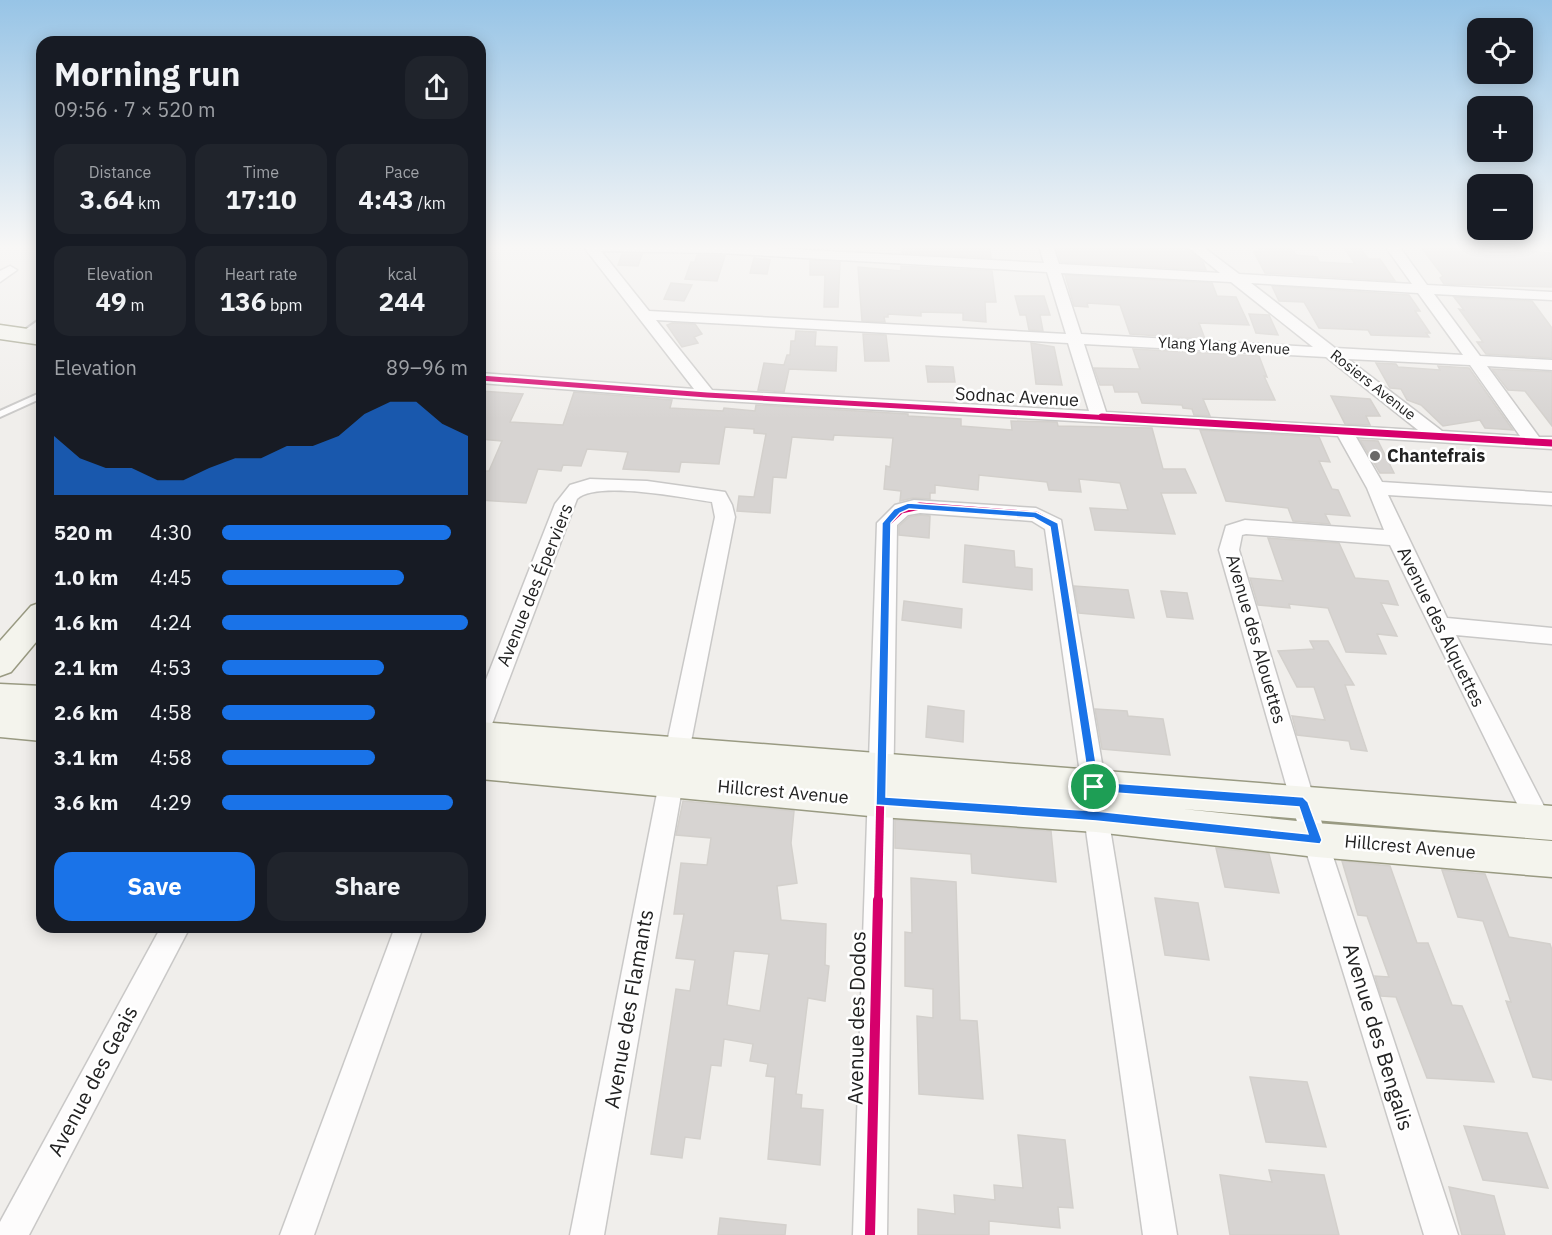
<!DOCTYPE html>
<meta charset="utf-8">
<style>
body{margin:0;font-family:"IBM Plex Sans",sans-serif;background:#20242c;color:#f1f3f6;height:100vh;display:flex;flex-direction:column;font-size:22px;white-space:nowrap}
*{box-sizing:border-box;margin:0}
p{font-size:20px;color:#9ea1a6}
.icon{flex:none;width:33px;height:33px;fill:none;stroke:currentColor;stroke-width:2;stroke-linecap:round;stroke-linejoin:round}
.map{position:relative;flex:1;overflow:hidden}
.details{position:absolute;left:36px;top:36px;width:450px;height:897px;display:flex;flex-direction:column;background:#171b24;border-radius:18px;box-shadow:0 3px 15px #0003}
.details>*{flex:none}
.fabs{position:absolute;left:1467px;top:18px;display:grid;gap:12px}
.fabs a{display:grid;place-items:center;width:66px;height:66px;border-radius:12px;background:#171b24;box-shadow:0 3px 15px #0003;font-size:30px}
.pin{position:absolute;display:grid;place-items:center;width:51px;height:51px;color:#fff;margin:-26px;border:3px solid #fff;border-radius:50%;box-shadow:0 2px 6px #0007}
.round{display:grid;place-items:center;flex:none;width:63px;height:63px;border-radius:18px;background:#20242c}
.headline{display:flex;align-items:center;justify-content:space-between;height:102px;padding:0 18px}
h1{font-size:33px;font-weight:700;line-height:45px}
.metrics{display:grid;grid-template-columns:repeat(3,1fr);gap:9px;height:102px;padding:6px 18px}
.metrics div{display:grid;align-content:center;border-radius:15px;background:#20242c;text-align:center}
.metrics b{font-size:26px;font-weight:700}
.metrics small{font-size:16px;font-weight:400}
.metrics p{font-size:16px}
.chart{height:168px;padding:12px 18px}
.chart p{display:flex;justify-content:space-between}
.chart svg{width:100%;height:108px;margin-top:6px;fill:#1a73e8;opacity:.7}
.button{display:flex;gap:12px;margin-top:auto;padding:12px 18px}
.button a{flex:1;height:69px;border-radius:18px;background:#1a73e8;color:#fff;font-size:24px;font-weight:700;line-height:69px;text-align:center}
.button a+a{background:#20242c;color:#f1f3f6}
ul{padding:0 18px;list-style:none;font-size:20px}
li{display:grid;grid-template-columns:96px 72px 1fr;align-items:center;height:45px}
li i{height:15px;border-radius:8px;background:#1a73e8}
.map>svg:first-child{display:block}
.building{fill:#d7d4d2;stroke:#d3d0cc;stroke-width:1.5;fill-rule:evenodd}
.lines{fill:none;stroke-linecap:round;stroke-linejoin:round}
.service-casing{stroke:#c9c8c7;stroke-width:4}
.minor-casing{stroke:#c9c8c7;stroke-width:3}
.secondary-casing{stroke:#999a82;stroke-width:3}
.service{fill:#fdfcfc;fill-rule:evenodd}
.minor{fill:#fdfcfc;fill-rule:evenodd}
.secondary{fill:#f4f4ed;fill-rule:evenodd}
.cycleway-far3-casing{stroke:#fff;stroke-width:8}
.cycleway-far2-casing{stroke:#fff;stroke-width:10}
.cycleway-far1-casing{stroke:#fff;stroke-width:12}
.cycleway-casing{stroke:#fff;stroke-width:14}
.cycleway-far3{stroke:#d6006c;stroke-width:5}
.cycleway-far2{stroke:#d6006c;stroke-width:7}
.cycleway-far1{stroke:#d6006c;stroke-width:8}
.cycleway{stroke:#d6006c;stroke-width:10}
.route{fill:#1a73e8;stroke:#fff;stroke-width:1.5;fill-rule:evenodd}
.poi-dot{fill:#6a6968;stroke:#fff;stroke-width:2}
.labels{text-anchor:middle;stroke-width:5;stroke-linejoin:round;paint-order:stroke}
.far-street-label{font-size:15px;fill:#222;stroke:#fff}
.street-label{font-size:18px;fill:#222;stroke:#fff}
.poi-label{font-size:18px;font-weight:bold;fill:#222;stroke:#fff;text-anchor:start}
.near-street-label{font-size:21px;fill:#222;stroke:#fff}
</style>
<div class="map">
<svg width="1552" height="1235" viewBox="0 0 1552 1235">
<rect width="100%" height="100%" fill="#f0eeeb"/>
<g class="building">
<polygon points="902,246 990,246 991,258 902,253"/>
<polygon points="1056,246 1152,249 1151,247 1185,246 1203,262 1206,270 1061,262"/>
<polygon points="1257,246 1290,246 1296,255 1317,257 1319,262 1355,264 1343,246 1360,246 1368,259 1380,259 1395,281 1265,273 1254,252 1260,252"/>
<polygon points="1420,246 1498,246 1502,250 1552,253 1552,287 1444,284 1440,278 1443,276"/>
<polygon points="622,254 642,254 638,266 618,265"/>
<polygon points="697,255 725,256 717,281 685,279 691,262 695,262"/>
<polygon points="754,258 770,260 767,274 750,273"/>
<polygon points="810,260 840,262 838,307 824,307 825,275 810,275"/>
<polygon points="901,266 992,271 996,302 985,302 986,322 963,320 963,313 921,312 921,316 888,314 888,317 884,317 885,322 862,321 858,267 901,271"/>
<polygon points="1065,275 1212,283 1217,296 1236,297 1249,325 1199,323 1205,339 1130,334 1120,305 1087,303 1088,307 1074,306"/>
<polygon points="671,283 692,285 684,301 664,299"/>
<polygon points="1272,286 1409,295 1420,311 1415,311 1430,333 1426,333 1429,337 1371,335 1368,330 1319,328 1304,302 1279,301"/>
<polygon points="1015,296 1044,296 1050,315 1040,315 1043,331 1029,330 1026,315 1020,315"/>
<polygon points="1454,297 1532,301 1552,328 1552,358 1486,354 1477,342 1483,342 1459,309 1464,310"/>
<polygon points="1249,314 1269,315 1278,335 1256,333"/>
<polygon points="672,323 695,324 702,334 694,337 698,343 682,347 667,325"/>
<polygon points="796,331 816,332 815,346 837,347 836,371 789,369 784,392 758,390 764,363 784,365 787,355 790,355 791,341 795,341"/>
<polygon points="863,334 886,335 889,361 865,361"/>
<polygon points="1031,343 1054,347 1062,385 1036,384"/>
<polygon points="1133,349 1259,356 1267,377 1264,376 1275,400 1203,399 1210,416 1194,415 1192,409 1183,408 1182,405 1142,403 1138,392 1115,392 1113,385 1100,385 1094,368 1140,369"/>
<polygon points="1376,363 1396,364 1398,367 1440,370 1438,366 1469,368 1513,430 1485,428 1480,420 1443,426 1421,405 1407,400 1401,389 1390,388"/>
<polygon points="926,366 953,367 955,382 928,382"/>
<polygon points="1492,369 1552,372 1552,426 1525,391 1508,390"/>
<polygon points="480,391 523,394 510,422 563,425 574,392 672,400 670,408 723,411 724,408 755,411 756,405 908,414 908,416 961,419 961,426 1012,430 1011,421 1057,422 1058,426 1152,428 1163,469 1185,469 1196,493 1161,493 1175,534 1095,530 1090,508 1128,510 1120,483 1079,479 1081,492 1049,490 1047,482 979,475 978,490 935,485 935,493 930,493 930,499 913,498 900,501 901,491 884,489 886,466 890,467 893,438 834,435 833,440 792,437 786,478 773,477 770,513 737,511 739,496 754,497 766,434 754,433 754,429 725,427 719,464 681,462 679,472 623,469 628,452 587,449 581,466 563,465 561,471 538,469 526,503 480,500 480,471 489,471 502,441 480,439"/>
<polygon points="1331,396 1370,399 1380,416 1366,416 1370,425 1345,424"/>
<polygon points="1200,430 1319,437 1330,462 1319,461 1332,489 1338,490 1350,516 1325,514 1330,524 1293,521 1288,508 1226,501"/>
<polygon points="1360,440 1378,441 1394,473 1380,473"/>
<polygon points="920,515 930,516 929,538 899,535 899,526 909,517"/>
<polygon points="1268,538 1339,543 1355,578 1388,581 1398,605 1381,603 1397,636 1377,634 1386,654 1346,652 1328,608 1289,604 1290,608 1258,605 1250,578 1283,581"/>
<polygon points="965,545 1014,551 1015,567 1032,569 1032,590 963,582"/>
<polygon points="1074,586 1128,590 1134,618 1079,613"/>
<polygon points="1161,591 1187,593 1193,619 1167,617"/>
<polygon points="904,601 962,609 961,628 902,620"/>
<polygon points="1310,641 1328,641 1354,685 1345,685 1367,751 1351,749 1349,741 1297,735 1292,716 1325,720 1314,687 1297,687 1278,651 1314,649"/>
<polygon points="928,706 964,711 963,742 926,737"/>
<polygon points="1095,709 1127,711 1128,716 1163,719 1170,755 1102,749"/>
<path d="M683 801 794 811 791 843 797 883 777 886 781 920 826 924 825 965 829 966 825 1001 808 998 796 1094 802 1095 801 1108 823 1110 820 1165 768 1159 775 1077 766 1076 768 1064 750 1061 753 1044 724 1039 721 1066 711 1065 700 1139 685 1137 682 1158 651 1154 676 989 690 991 695 960 676 958 684 914H674L681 863 707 865 711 838 676 835ZM734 951 769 954 760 1011 727 1005Z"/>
<polygon points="895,820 1051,831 1056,882 972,873 971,854 895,848"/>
<polygon points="1216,848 1269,854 1279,893 1225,887"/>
<polygon points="1342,861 1390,866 1417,943 1428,943 1452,1005 1462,1006 1494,1082 1427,1078 1396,997 1381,996 1375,976 1389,977 1367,916 1358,915"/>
<polygon points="1442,870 1485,874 1509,937 1550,944 1552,950 1552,1080 1533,1077 1506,1001 1511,1002 1483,921 1458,917"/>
<polygon points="911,878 956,882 960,1020 977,1021 983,1099 919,1094 917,1016 933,1018 933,989 905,986 905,932 912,933"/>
<polygon points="1155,898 1198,903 1209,960 1165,955"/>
<polygon points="1250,1077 1307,1082 1326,1147 1266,1142"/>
<polygon points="1464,1126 1527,1133 1548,1188 1483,1180"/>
<polygon points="1018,1135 1065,1140 1073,1208 1058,1207 1060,1228 989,1221 989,1235 918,1235 918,1209 955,1214 954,1195 995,1200 994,1185 1023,1188"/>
<polygon points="1269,1170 1324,1175 1339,1235 1230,1235 1220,1175 1272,1182"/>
<polygon points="1449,1187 1494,1196 1505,1235 1462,1235"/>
<polygon points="720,1218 786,1225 785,1235 718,1235"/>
</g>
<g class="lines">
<defs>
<g id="service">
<polygon points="39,320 42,320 42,326 28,336 22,336 22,332"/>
<polygon points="42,392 42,398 0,417 0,411"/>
</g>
<g id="minor">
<path d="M583 246H736L1044 263 1039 246H1053L1059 264 1220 273 1187 246H1202L1239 274 1412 284 1385 246H1399L1427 285 1552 292V300L1434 294 1480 356 1552 360V370L1487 366 1539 437H1552V449L1356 437 1382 482 1552 493V505L1388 495 1447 618 1552 628V644L1456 635 1548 814 1552 822 1548 830 1539 834 1530 830 1390 545 1246 534 1242 535 1239 550 1315 802 1458 1235H1424L1291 802 1219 550 1226 526 1245 520 1384 530 1367 488 1338 436 707 400 480 383V373L694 389ZM601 251 720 253 1047 272 1066 334 649 311ZM1061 273 1231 282 1313 347 1081 334ZM1251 283 1418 293 1463 355 1335 348ZM656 320 1068 343 1089 411 712 390ZM1084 344 1326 357 1418 430 1106 412ZM1348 359 1470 365 1520 436 1442 431Z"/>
<polygon points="10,266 17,270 0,282 0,271"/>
<path d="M590 479 647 481 718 491 725 492 732 505 735 517 689 752 685 759 677 762 669 759 665 752 715 517 712 502C685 498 596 480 577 499L492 724 488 731 480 734V695L555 504 570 485Z"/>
<polygon points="914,500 1036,508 1061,520 1106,787 1103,795 1094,798 1085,795 1082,787 1045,529 1032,521 920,513 908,515 897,525 887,1235 853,1235 877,523 895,505"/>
<polygon points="671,772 680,775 683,783 604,1235 570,1235 659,783 662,775"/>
<polygon points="1096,805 1105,808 1108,816 1177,1235 1143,1235 1084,816 1087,808"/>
<polygon points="161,927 190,927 29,1235 0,1235 0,1222"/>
<polygon points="395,927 423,927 314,1235 280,1235"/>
</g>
<g id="secondary">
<polygon points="0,325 42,331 42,345 0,339"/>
<polygon points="42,602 42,635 11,672 0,676 0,641 31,606"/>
<polygon points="0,684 42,686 42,741 0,737"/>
<polygon points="480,722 1552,806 1552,840 1183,809 1316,823 1552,841 1552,877 1316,857 1096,832 880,817 480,779"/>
</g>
</defs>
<use href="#service" class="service-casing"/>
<use href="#minor" class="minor-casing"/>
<use href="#secondary" class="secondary-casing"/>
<use href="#service" class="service"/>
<use href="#minor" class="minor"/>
<use href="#secondary" class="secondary"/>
<defs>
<polyline id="cycleway-far3" points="480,378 707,395 1128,419"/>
<g id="cycleway-far2">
<polyline points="1102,417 1552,443"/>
<polyline points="884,634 887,523 901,510 920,506 1036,515 1054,525 1071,634"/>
</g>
<g id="cycleway-far1">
<polyline points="1070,632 1094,787"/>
<polyline points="878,902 884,632"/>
</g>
<polyline id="cycleway" points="870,1235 878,900"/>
</defs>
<use href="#cycleway-far3" class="cycleway-far3-casing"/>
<use href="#cycleway-far2" class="cycleway-far2-casing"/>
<use href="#cycleway-far1" class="cycleway-far1-casing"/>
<use href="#cycleway" class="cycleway-casing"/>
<use href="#cycleway-far3" class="cycleway-far3"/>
<use href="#cycleway-far2" class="cycleway-far2"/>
<use href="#cycleway-far1" class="cycleway-far1"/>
<use href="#cycleway" class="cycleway"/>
</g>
<linearGradient id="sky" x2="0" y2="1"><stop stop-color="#97c4e6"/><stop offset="0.59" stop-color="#f8f7f6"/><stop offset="1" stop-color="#f8f7f6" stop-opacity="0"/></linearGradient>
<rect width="1552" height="419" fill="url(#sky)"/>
<path class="route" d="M908 503 1036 512 1058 523 1099 782 1303 797 1308 802 1322 840 1320 844 1096 821 876 805 882 523 894 509ZM909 509 1034 518 1050 527 1090 791 1299 807 1308 834 1096 811 886 797 891 523 900 513Z"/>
<circle class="poi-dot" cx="1375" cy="456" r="6"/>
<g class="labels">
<g class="far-street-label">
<text transform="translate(1224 346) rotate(3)" y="5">Ylang Ylang Avenue</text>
<text transform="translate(1373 385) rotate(38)" y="5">Rosiers Avenue</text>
</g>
<g class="street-label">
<text transform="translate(1017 397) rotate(3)" y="6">Sodnac Avenue</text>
<text transform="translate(535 585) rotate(-68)" y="6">Avenue des Éperviers</text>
<text transform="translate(1441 627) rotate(64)" y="6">Avenue des Alquettes</text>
<text transform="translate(1256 639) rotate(74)" y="6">Avenue des Alouettes</text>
<text transform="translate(783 792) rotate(5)" y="6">Hillcrest Avenue</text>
<text transform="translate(1410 847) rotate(5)" y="6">Hillcrest Avenue</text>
</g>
<g class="poi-label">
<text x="1387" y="462">Chantefrais</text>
</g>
<g class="near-street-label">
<text transform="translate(629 1009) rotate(-80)" y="7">Avenue des Flamants</text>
<text transform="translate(857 1018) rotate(-89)" y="7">Avenue des Dodos</text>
<text transform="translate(1378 1037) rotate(73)" y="7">Avenue des Bengalis</text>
<text transform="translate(93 1081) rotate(-62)" y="7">Avenue des Geais</text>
</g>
</g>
</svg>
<div class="fabs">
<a><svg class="icon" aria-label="locate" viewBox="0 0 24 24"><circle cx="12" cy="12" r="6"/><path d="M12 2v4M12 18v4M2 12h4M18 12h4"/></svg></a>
<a>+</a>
<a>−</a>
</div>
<div class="pin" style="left:1094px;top:787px;background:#1e9e55"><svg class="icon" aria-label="arrive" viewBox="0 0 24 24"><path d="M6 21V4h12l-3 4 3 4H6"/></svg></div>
<section class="details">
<div class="headline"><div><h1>Morning run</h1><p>09:56 · 7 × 520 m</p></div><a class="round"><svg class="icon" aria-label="share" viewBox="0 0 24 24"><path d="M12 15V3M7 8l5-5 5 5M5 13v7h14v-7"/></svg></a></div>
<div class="metrics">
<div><p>Distance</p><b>3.64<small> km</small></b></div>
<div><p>Time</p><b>17:10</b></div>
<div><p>Pace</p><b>4:43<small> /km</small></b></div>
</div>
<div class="metrics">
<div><p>Elevation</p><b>49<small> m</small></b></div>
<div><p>Heart rate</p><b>136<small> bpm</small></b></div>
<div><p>kcal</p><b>244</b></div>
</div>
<div class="chart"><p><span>Elevation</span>89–96 m</p>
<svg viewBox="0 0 160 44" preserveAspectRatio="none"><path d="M0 44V20L10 29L20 33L30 33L40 38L50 38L60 33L70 29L80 29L90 24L100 24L110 20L120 11L130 6L140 6L150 15L160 20V44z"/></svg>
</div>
<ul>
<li><b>520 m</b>4:30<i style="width:93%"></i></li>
<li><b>1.0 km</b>4:45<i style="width:74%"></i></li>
<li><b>1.6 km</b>4:24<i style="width:100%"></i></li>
<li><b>2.1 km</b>4:53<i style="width:66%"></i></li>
<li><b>2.6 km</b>4:58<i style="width:62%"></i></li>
<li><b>3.1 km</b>4:58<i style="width:62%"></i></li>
<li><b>3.6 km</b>4:29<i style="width:94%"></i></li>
</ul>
<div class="button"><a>Save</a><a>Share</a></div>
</section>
</div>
